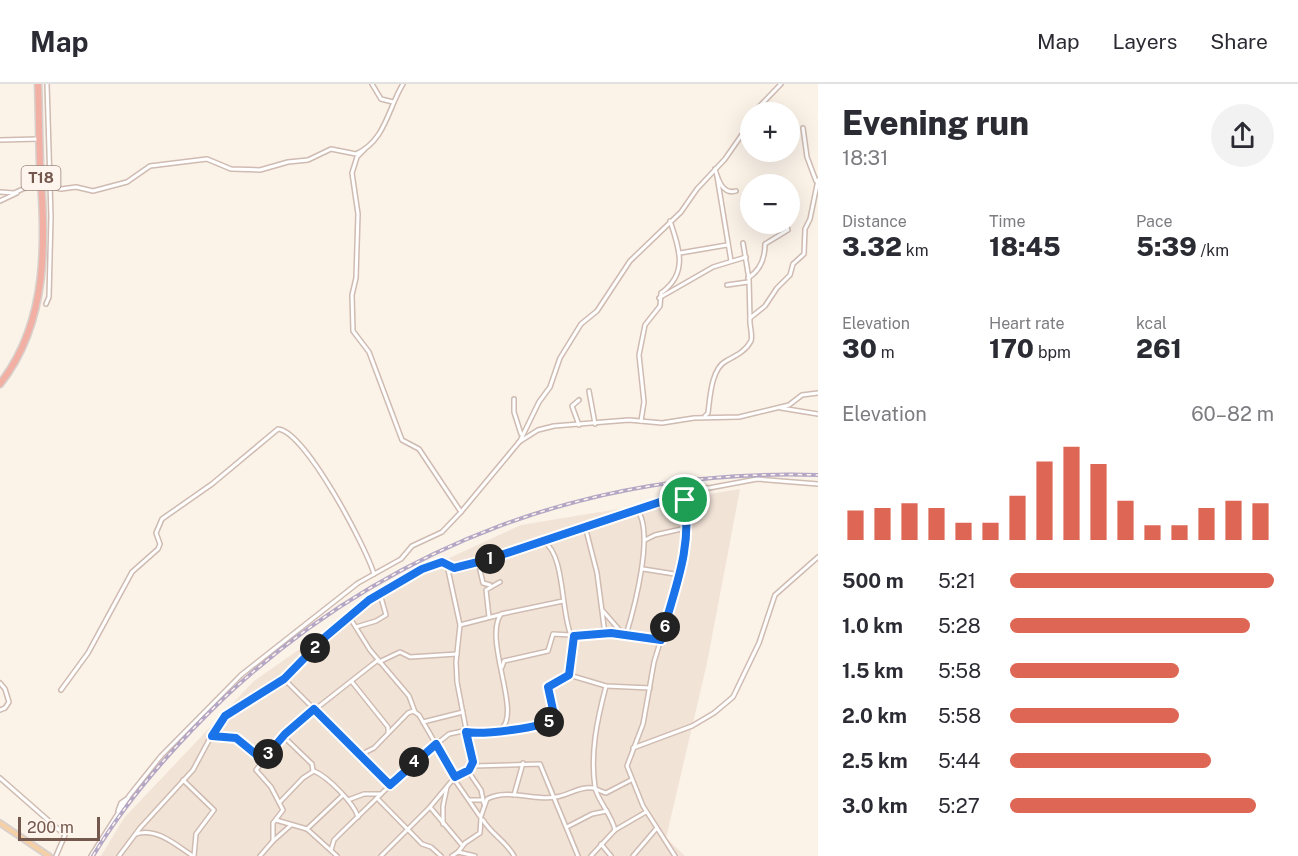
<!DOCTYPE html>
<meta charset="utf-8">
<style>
body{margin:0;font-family:"Public Sans",sans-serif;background:#f2f2f3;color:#2b2b33;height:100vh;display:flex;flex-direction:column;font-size:22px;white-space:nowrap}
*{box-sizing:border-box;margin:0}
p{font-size:20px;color:#7c7c81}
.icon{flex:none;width:33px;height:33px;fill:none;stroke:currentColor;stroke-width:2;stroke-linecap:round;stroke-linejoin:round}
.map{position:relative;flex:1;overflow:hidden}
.drawer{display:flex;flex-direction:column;background:#fff;width:480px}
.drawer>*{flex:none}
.tools{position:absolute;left:740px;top:18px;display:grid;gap:12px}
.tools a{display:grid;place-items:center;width:60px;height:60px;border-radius:50%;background:#fff;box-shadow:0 6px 24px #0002;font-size:30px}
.scale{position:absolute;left:18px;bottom:15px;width:82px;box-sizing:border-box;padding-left:6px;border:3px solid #74574d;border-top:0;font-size:16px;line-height:21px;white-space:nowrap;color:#74574d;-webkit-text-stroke:4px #fef6ee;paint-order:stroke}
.pin{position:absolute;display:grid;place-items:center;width:51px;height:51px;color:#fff;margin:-26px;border:3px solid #fff;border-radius:50%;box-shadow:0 2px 6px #0007}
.km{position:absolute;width:30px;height:30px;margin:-15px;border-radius:50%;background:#222;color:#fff;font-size:16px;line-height:30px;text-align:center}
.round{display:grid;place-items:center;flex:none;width:63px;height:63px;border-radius:32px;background:#f2f2f3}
.overview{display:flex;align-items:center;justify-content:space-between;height:102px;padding:0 24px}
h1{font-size:33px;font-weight:800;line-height:45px}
.stats{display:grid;grid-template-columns:repeat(3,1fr);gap:9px;height:102px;padding:6px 24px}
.stats div{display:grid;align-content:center}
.stats b{font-size:26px;font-weight:800}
.stats small{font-size:16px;font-weight:400}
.stats p{font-size:16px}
.chart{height:168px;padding:12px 24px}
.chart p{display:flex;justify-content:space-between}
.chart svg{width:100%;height:108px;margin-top:6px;stroke:#d65;stroke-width:6}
ul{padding:0 24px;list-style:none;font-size:20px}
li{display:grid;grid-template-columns:96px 72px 1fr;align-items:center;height:45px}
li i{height:15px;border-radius:8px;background:#d65}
header{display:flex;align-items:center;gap:36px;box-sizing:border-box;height:84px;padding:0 30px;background:#fff;border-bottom:2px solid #e1e1e2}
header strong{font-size:28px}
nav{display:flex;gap:33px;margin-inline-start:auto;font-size:21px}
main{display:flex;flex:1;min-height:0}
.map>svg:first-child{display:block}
.residential{fill:#f2e3d7}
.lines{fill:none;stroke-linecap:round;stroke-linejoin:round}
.minor-casing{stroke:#cfbbb1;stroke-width:6}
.major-casing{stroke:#d8d0cd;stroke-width:8}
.highway-casing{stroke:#d8d0cd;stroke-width:9}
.minor{stroke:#fff;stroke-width:3}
.major{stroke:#f5cfa5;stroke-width:4.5}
.highway{stroke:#f1b0a3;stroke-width:6}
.rail-casing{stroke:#b4a7c5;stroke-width:4}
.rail{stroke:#fef6ee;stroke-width:1.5;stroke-dasharray:4.5;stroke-linecap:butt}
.route-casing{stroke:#fff;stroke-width:12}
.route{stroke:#1a73e8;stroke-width:8}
.labels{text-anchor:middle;stroke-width:4.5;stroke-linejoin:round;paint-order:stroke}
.shield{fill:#fef6ee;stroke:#9d877d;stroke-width:1.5}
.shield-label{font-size:15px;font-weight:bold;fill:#74574d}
</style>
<header>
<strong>Map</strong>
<nav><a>Map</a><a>Layers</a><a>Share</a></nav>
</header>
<main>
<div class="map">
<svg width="818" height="772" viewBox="0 0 818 772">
<rect width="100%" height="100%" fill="#fbf2e8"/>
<polygon class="residential" points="740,405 707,579 666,754 685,772 101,772 124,734 254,597 393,500 521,441"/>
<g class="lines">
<defs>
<g id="minor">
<polyline points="372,0 381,15 393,18"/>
<polyline points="754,28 781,0"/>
<polyline points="803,44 807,73 816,97"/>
<polyline points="0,56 39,55"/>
<polyline points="364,66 357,73 352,89 358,130 356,194 352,211 353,247 369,268 402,356 419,365 461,428"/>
<path d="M715 85C718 96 723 111 736 107"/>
<polyline points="717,92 731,177"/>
<path d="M0 108 14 109 36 99 61 105 76 103 93 107 127 98 150 82 207 75 231 85 260 86 288 78 308 76 331 65 356 70C386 56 388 24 403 0"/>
<polyline points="0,117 17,109"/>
<polyline points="743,159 749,195 750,234"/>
<polyline points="680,169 727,161"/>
<path d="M748 194C761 186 765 173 765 160L788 146 786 140"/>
<polyline points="727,201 748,198"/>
<polyline points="659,214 713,183 746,173"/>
<polyline points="46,220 49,213 51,133 47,0"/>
<polyline points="589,307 595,340"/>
<polyline points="514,315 514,328 521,350"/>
<polyline points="781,324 818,330"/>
<path d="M705 332 708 329C710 314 711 285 726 277 735 272 745 268 751 257 753 250 749 241 750 234L765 222 777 204 790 191 793 180 804 170 805 145 810 135 818 96"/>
<path d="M641 337 644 318 639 271 645 241 660 222 661 209C689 189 679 164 670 137"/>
<polyline points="579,341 572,322 579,316"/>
<polyline points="519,358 538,346 554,342 629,336 662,339 694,334 739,333 789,321 802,311 818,309"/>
<polyline points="685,416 683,405 686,402 709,404 757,395 818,400"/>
<polyline points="585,442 597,489 605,550"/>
<polyline points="645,456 655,451 686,444"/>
<path d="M544 458C565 470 561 530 571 551L611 549 661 556"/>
<polyline points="475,478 479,482 483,499 490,501"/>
<polyline points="447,481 457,483 486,476 658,418 685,416 685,476 654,578 643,640 627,682 643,722 675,772"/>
<polyline points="643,485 681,491"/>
<polyline points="603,527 622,549"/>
<polyline points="489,533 486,506 500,498"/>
<polyline points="350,534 370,566 409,612 415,628"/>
<polyline points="460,541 499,531"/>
<polyline points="356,543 376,537 386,531 380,510"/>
<path d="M626 551C634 525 655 447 637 426"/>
<polyline points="574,552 569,591 606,602 650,604"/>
<polyline points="379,578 400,568 410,573 457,570"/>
<polyline points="502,583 504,577 548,567 553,550 571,551"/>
<polyline points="284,595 390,701"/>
<polyline points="352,598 388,643 388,649"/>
<polyline points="0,599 5,605 9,618 5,624 0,626"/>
<path d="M61 606 88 569 132 488 158 465 160 460 156 449 162 435 212 400 278 345C305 347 366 463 374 490"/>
<polyline points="423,638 463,628"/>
<path d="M502 644C521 627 483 555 501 530L563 517"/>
<polyline points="212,652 236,654 263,676"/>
<polyline points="284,653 312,680 313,687"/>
<polyline points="633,664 692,642 714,629 733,613 759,559 775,511 818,473"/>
<polyline points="365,676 366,668 374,664 408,629 413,627 419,631 455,693"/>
<polyline points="473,682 540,680 578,772"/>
<polyline points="468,687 481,706 484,720"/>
<polyline points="0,694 65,751 56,772"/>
<polyline points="454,695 481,734 480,749 465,759 458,768"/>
<polyline points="183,696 214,726 196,750 194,772"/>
<polyline points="514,711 523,679"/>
<polyline points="377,714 422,760 431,763 441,772"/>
<polyline points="348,716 364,710 381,710"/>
<polyline points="469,716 482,716"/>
<path d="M280 718 303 694 314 687C328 693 354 719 358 733"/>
<polyline points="430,723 462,761"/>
<polyline points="118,727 121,719 128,714"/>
<path d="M481 732 487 715C508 704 535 717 556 713 569 711 580 702 593 704 597 705 602 708 606 709L631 696"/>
<polyline points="276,736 307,745 337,772"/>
<path d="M483 736C491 750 506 757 514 772"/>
<polyline points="443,740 443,722 447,703"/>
<polyline points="567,743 592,730 607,727"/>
<polyline points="307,745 343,711"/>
<polyline points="615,746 646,728"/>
<path d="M136 750C157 743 177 762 193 772"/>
<polyline points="273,757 291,741"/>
<polyline points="601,760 611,772"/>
<polyline points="331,766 334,756 341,749 413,679 449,650 463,647 481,649 554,636 555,630 548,603 569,591"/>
<polyline points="91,772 129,712 161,672 241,591 358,499 401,475 412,462 442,448 461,428 520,357 539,318 550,303 560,274 581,240 597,227 630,177 681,128 697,105 725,75 750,39"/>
<polyline points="119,772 140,744 193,686 215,645 225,632 284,595 324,554 369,516 422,485 444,479 447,481 460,541 456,578 457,598 473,682 455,693 430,723 381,772"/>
<polyline points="260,772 273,757 273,739 283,726 271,703 256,686 285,649 378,576"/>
<polyline points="452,772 458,768 475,772"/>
<path d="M591 772 615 746C612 731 596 714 595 703 590 669 597 636 606 602"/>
<polyline points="633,772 656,745"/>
</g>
<polyline id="major" points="0,739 49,772"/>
<path id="highway" d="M0 300C50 236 45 156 40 79 39 52 39 26 38 0"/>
</defs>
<use href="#minor" class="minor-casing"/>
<use href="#major" class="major-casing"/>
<use href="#highway" class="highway-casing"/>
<use href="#minor" class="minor"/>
<use href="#major" class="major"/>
<use href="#highway" class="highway"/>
<defs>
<path id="rail" d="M93 772C129 712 176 660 226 612 390 460 595 384 818 391"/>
</defs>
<use href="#rail" class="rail-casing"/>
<use href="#rail" class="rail"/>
</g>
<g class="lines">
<defs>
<path id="route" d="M669 415 685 416C692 469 673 507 661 556L611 549 574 552 569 591 548 603 555 635C542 644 482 651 466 648L473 678 469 686 455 693 436 660 390 701 314 625 285 650 263 676 236 654 212 652 225 632 284 595 324 554 369 516 422 485 442 478 454 484 486 476Z"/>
</defs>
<use href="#route" class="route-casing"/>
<use href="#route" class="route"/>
</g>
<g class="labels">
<rect class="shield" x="21.5" y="82" width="39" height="24" rx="4.5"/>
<g class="shield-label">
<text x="41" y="99">T18</text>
</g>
</g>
</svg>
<div class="tools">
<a>+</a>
<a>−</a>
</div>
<div class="scale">200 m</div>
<div class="pin" style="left:685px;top:416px;background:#1e9e55"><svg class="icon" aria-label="arrive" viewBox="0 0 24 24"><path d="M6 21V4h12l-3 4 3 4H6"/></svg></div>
<b class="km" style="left:490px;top:475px">1</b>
<b class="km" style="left:315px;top:564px">2</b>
<b class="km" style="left:268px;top:670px">3</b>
<b class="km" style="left:414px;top:678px">4</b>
<b class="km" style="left:549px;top:638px">5</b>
<b class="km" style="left:665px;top:543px">6</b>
</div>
<section class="drawer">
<div class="overview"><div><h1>Evening run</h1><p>18:31</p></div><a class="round"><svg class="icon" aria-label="share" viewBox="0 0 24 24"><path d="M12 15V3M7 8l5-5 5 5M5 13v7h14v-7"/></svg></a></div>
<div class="stats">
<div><p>Distance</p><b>3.32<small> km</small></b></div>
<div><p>Time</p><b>18:45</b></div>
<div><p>Pace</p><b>5:39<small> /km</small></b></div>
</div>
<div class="stats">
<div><p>Elevation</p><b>30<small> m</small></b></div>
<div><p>Heart rate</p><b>170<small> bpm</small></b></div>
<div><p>kcal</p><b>261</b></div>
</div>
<div class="chart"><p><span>Elevation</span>60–82 m</p>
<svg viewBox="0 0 160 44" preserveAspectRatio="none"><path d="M5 44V32M15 44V31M25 44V29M35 44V31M45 44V37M55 44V37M65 44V26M75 44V12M85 44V6M95 44V13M105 44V28M115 44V38M125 44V38M135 44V31M145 44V28M155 44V29"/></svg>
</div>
<ul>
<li><b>500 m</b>5:21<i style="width:100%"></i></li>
<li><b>1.0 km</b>5:28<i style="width:91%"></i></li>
<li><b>1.5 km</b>5:58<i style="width:64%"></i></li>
<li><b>2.0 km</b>5:58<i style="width:64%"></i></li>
<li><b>2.5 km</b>5:44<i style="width:76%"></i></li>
<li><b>3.0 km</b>5:27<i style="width:93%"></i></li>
</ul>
</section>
</main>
